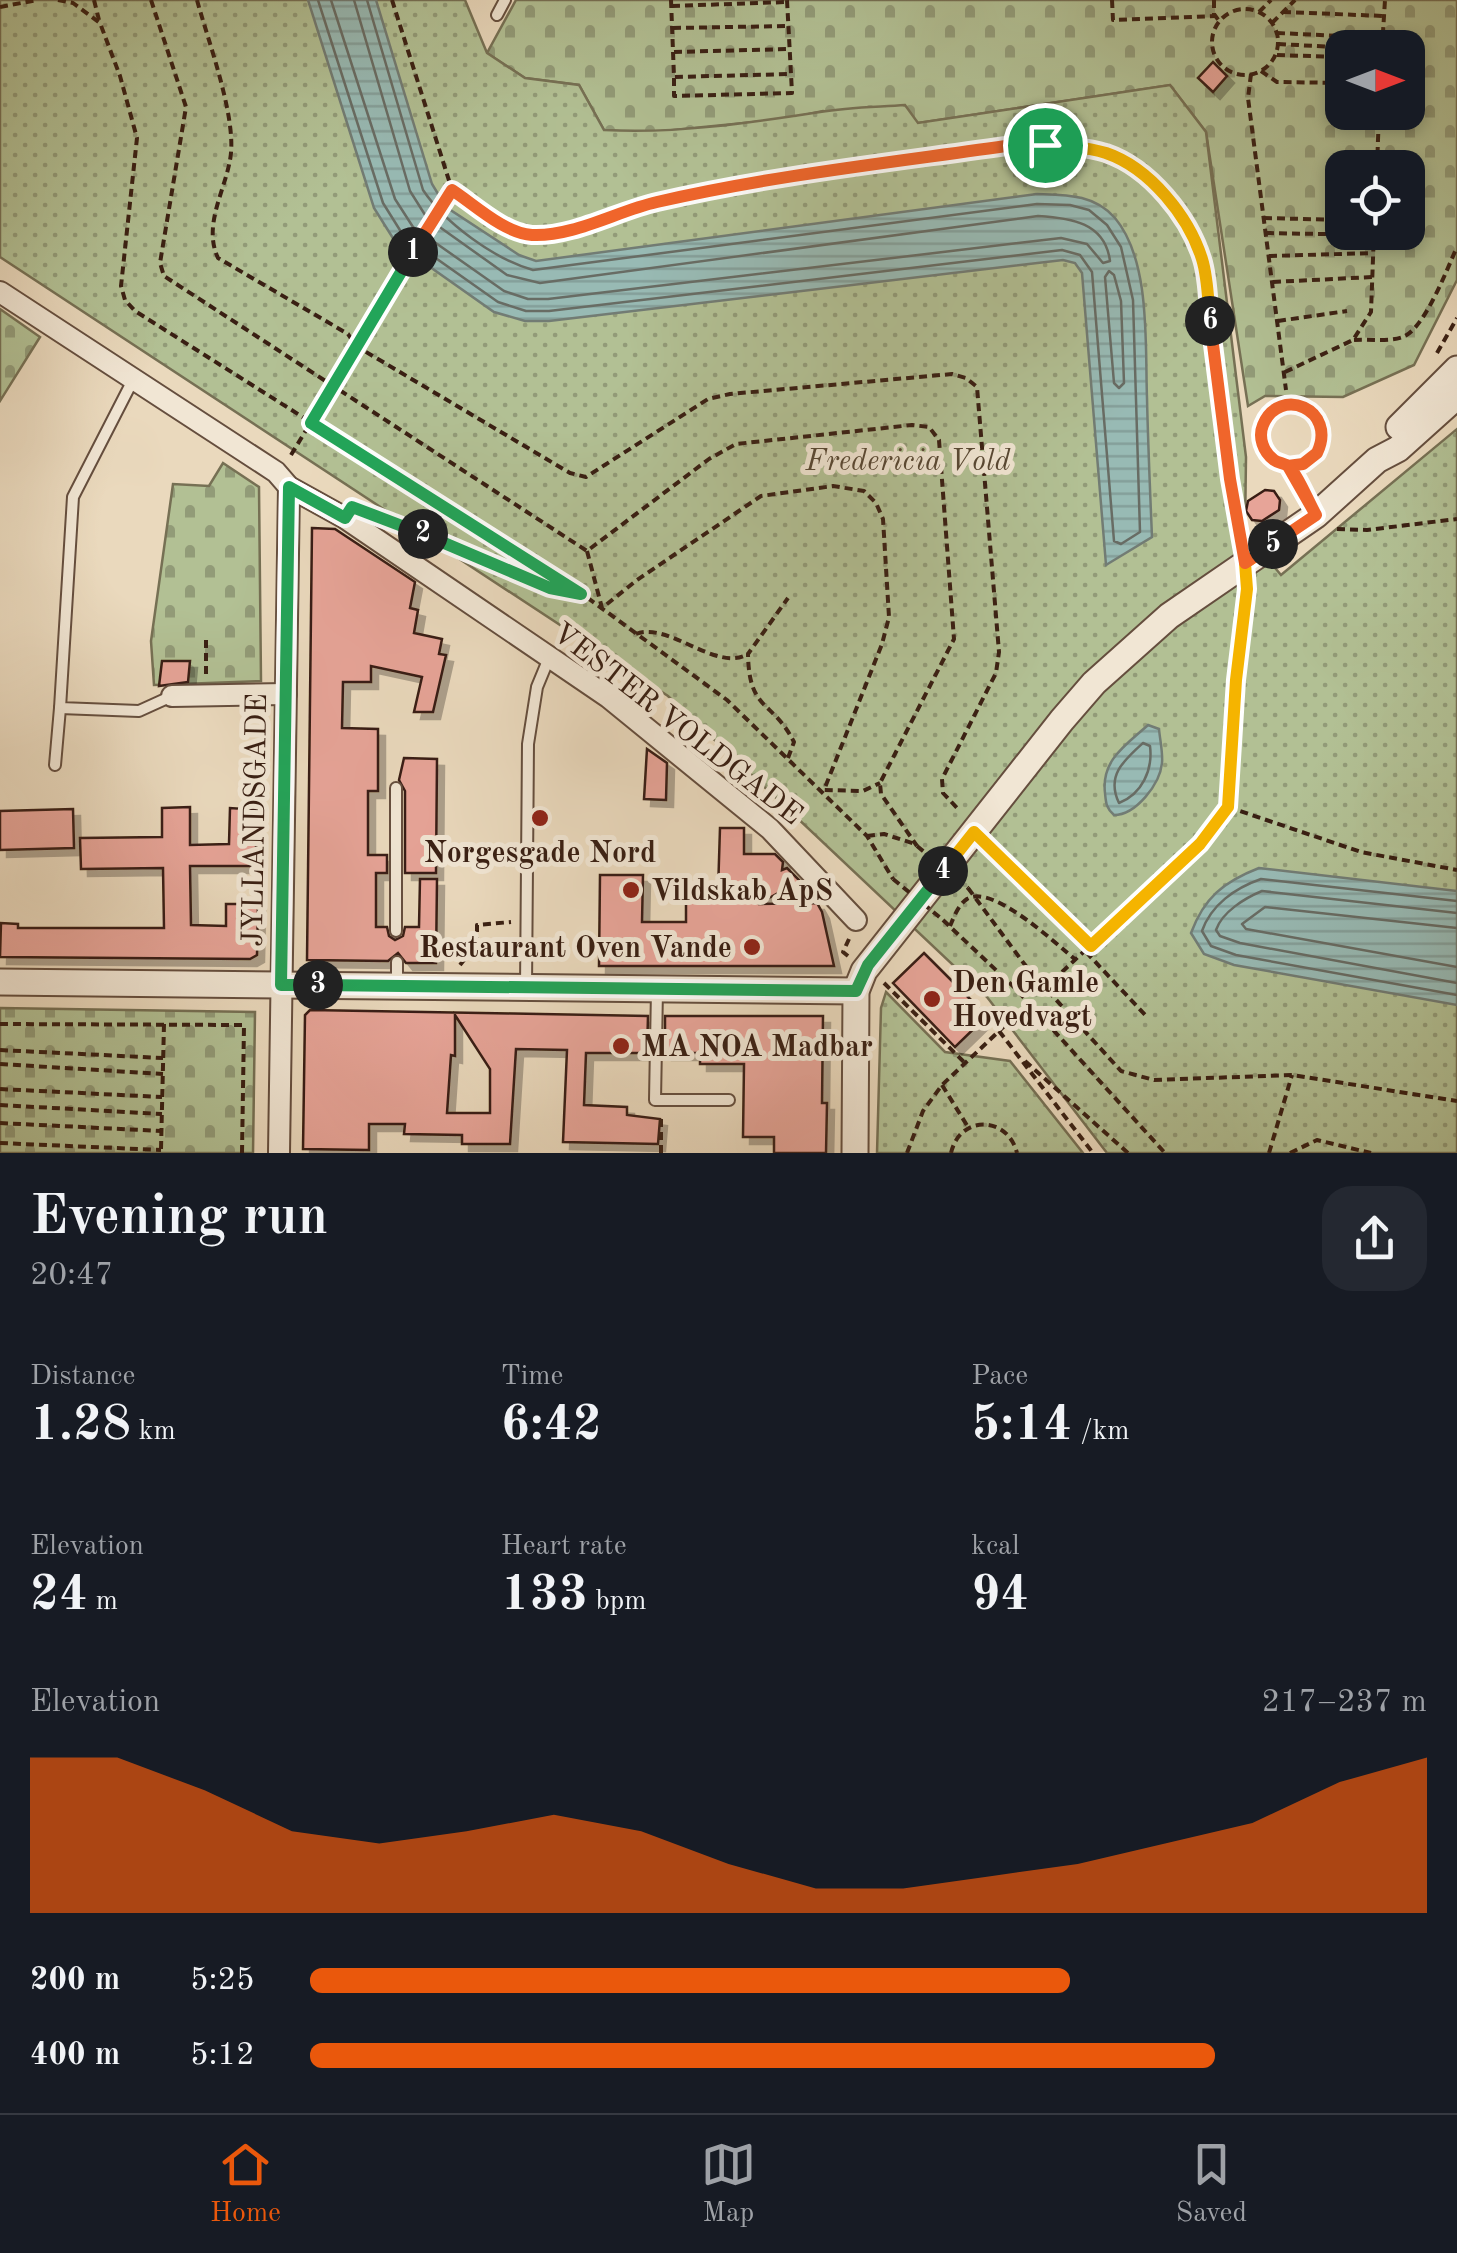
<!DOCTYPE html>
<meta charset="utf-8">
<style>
body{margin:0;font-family:"Old Standard TT",serif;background:#242831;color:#f1f3f6;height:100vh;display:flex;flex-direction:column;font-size:38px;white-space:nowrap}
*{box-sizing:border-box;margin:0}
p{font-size:32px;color:#9ea1a6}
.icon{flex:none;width:55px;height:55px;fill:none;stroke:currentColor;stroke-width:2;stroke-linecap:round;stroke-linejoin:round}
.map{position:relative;height:1153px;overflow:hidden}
.drawer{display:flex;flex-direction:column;background:#171b24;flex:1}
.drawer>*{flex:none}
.needle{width:65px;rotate:90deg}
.buttons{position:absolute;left:1325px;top:30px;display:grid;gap:20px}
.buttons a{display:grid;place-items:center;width:100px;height:100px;border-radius:20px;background:#171b24;box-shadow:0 5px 15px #0003;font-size:50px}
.pin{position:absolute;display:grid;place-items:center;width:85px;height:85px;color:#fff;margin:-42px;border:5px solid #fff;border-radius:50%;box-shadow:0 2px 10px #0007}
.km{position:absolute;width:50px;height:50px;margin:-25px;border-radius:50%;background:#222;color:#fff;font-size:28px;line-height:50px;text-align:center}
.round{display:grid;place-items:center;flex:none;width:105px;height:105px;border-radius:30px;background:#242831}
.headline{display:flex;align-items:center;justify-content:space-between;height:170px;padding:0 30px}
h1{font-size:55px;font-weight:800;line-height:75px}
.metrics{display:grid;grid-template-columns:repeat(3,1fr);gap:15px;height:170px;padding:10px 30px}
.metrics div{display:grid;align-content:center}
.metrics b{font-size:50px;font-weight:800}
.metrics small{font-size:28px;font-weight:400}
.metrics p{font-size:28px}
.chart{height:280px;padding:20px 30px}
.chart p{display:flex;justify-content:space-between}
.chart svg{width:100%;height:180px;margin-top:10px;fill:#ea580c;opacity:.7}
ul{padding:0 30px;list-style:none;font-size:32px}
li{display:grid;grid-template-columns:160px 120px 1fr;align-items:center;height:75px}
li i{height:25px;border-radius:12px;background:#ea580c}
.tab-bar{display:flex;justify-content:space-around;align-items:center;height:140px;border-top:2px solid #363941;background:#171b24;font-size:28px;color:#9ea1a6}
.tab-bar a{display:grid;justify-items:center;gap:5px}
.tab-bar .current{color:#ea580c}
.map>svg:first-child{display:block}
.cemetery{fill:url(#cemetery-stones);stroke:#767054;stroke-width:2.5;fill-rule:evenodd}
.park{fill:url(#park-dots);stroke:#767054;stroke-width:2.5}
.water{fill:url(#water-rules);stroke:#727c74;stroke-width:2.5}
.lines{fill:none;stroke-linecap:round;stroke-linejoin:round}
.shore{stroke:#686c64;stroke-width:2.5}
.building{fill:#e7a498;stroke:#391f13;stroke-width:2.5;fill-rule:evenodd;filter:url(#shadow)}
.service-casing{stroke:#654e3e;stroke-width:14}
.minor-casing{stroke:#654e3e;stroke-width:24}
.tertiary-casing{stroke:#654e3e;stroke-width:29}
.path{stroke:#391f13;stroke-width:4;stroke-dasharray:8 5;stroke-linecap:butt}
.service{stroke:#f1e6d4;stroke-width:10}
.minor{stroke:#f1e6d4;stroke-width:20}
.tertiary{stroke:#f1e6d4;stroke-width:25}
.path-bridge{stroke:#391f13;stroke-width:4;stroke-dasharray:8 5;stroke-linecap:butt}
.split-1-casing{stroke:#fff;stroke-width:20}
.split-2-casing{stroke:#fff;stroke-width:20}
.split-3-casing{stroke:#fff;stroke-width:20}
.split-4-casing{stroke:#fff;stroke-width:20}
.split-5-casing{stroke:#fff;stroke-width:20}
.split-6-casing{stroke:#fff;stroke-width:20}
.split-7-casing{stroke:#fff;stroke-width:20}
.split-1{stroke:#f0652b;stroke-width:12}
.split-2{stroke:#22a559;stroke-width:12}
.split-3{stroke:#22a559;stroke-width:12}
.split-4{stroke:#22a559;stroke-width:12}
.split-5{stroke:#f5b400;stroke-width:12}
.split-6{stroke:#f0652b;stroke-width:12}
.split-7{stroke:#f5b400;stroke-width:12}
.poi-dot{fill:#8f2418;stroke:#f1e6d4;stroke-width:4}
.labels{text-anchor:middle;stroke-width:10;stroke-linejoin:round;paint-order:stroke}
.park-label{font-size:30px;font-style:italic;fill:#574733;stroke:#f1e6d4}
.street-label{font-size:30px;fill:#391f13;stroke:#f1e6d4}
.poi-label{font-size:30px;font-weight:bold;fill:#391f13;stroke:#f1e6d4;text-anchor:start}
</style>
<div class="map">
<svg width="1457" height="1153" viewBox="0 0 1457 1153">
<defs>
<pattern id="cemetery-stones" width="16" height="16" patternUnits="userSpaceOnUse" patternTransform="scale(2.5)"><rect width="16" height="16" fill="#b2c094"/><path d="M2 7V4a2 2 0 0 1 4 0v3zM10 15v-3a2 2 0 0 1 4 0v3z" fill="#929b78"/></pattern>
<pattern id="park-dots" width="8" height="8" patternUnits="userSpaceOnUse" patternTransform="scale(2.5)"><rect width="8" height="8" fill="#b2c094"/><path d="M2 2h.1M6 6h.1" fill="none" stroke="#929b78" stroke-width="1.8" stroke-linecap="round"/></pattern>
<pattern id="water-rules" width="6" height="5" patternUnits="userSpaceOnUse" patternTransform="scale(2.5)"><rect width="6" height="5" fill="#98bab4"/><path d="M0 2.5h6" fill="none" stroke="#849f9a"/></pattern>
<filter id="shadow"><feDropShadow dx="7" dy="7" stdDeviation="0" flood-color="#0004"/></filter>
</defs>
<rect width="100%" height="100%" fill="#ead9bd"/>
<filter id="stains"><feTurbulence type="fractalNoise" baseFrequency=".002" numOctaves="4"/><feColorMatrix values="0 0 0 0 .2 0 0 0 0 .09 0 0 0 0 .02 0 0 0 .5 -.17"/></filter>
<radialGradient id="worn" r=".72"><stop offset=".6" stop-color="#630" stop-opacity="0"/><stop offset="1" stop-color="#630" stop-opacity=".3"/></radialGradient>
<g class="cemetery">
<path d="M516 0H1457V280L1414 365 1343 397 1265 396 1248 406 1206 132 1170 85 918 123 823 111 785 119 643 133 604 130 579 85 525 78 487 53ZM1342 48H1408V112H1342ZM1342 168H1408V232H1342Z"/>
<polygon points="0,309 40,337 0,401"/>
<polygon points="223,463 259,487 261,681 154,685 151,641 173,484 209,486"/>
<polygon points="0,1008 255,1012 253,1153 0,1153"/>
</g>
<g class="park">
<path d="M0 0H465L487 53 525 78 579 85 604 130C676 134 749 123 820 112 848 107 877 107 905 105L918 123 1170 85 1206 132 1246 457 1245 532 1281 575 1457 429V1153H1107L987 997 668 696 0 257Z"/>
<polygon points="886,992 945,1052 1010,1061 1083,1153 877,1153 881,1008"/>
</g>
<g class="water">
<path d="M308 0H376L432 184 446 207 519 255 536 261 1037 194C1066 195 1094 194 1115 218 1151 261 1145 345 1147 398 1148 444 1150 490 1152 537L1106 565 1082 273 1075 263 1063 260 549 321H525L494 312 396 243 374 208Z"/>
<path d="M1148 725 1159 729C1160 740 1163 753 1162 763 1160 784 1136 815 1114 815 1106 808 1106 803 1105 793 1101 760 1126 745 1148 725Z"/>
<path d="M1259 868 1457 891V1005L1234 965 1204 954 1191 933C1204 898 1223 882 1259 868Z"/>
</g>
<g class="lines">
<g class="shore">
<path d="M318 0 383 203 403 235 498 302 526 311H549L1062 250 1080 255 1092 272 1114 541 1121 544 1140 532 1133 300 1121 247 1107 225 1089 210 1070 205 1037 204 533 270C494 259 445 223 423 190L367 0"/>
<path d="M331 0 395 199 413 227 504 291 528 299H548L1061 238 1087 244 1103 263 1110 261C1105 222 1070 218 1038 216L540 283 507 275 427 218 410 191 354 0"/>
<polygon points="1109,271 1114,275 1121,301 1124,383 1119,388 1114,383 1105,277"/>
<path d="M1143 743 1150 746C1153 770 1142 794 1119 803 1106 776 1123 761 1143 743Z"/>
<path d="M1457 901 1261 879C1235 888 1211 905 1202 931L1211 946 1236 955 1457 995"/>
<path d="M1457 913 1262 891C1245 898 1222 912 1216 930L1220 936 1240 943 1457 983"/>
<polyline points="1457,928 1265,907 1242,924 1246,929 1457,967"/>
</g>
</g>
<g class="building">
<polygon points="1213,62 1227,76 1213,92 1198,78"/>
<polygon points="1265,490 1274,491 1280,500 1279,510 1262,521 1252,520 1246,511 1248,501"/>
<polygon points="312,528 335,529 415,582 410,608 418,610 414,633 442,639 439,654 446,655 433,712 414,712 422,677 371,666 371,682 343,682 342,728 378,729 378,791 368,791 368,855 387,855 387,873 376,873 376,927 387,927 389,936 395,940 403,936 405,927 419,927 420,879 437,879 436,963 406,963 398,953 388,961 307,960"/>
<polygon points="162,661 190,661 188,682 159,686"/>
<polygon points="647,749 667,763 666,800 644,799"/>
<polygon points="404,758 437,759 436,873 405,873 405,791 399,780"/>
<polygon points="190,807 190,845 229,844 230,808 258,810 255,866 190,866 191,925 226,926 226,904 258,904 257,955 250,959 0,957 1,923 18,924 18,928 164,928 163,868 81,869 80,838 162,837 162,808"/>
<polygon points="73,809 74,848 0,850 0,811"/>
<polygon points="720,828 744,828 744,854 775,854 783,862 782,870 787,868 800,881 758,904 817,903 822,912 834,966 599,966 600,875 643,875 642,922 686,922 686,892 718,892"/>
<polygon points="924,953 987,1016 955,1047 893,983"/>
<path d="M310 1010 648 1016 647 1053H586L584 1105 627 1107V1115L660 1119 658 1144 563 1142 567 1050 516 1049 510 1144H462V1135L404 1134 405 1124H369V1150L303 1149 305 1015ZM455 1015 490 1069V1113H447L451 1055 455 1056Z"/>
<polygon points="665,1016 823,1016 822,1103 827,1103 826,1153 774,1153 774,1137 743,1137 744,1064 700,1064 700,1053 665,1053"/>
</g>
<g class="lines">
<defs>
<g id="service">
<polyline points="497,15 505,0"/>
<polyline points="133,380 73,497 60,708 139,711 172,696"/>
<path d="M1288 466 1311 460C1324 447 1328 426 1312 412 1287 391 1249 420 1265 450 1271 461 1280 460 1289 467 1297 474 1310 503 1316 514"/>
<polyline points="55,765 60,708"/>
<polyline points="396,931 396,788"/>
<polyline points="397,962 397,986"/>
<polyline points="526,988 528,744 537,687 549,658"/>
<polyline points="657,990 655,1100 729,1100"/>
</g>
<g id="minor">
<polyline points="0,292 276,472 289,487 345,518 608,697 770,829 856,920"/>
<polyline points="172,696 286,694"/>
<polyline points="279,1153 289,487"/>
</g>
<g id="tertiary">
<polyline points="1399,427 1457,369"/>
<polyline points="0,982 856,991"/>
<polyline points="855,1153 856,991 864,971 1062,720 1094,683 1169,616 1316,515 1377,460 1398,449 1457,396"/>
</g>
</defs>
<use href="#service" class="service-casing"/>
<use href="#minor" class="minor-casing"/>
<use href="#tertiary" class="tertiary-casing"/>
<g class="path">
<polyline points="58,0 73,3 100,23 120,76 137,138 121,286 125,300 135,311 581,593 727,700 867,836 893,879"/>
<polyline points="94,0 99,20"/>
<polyline points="151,0 186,107 160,263 164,276 587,551 709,459 736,444 912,425 929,427 939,440 954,639 880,783 881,794 917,846"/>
<path d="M197 0C208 41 238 120 230 160 224 193 203 226 218 258L348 334 356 346 570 473 586 477 708 399 730 394 952 374 966 378 977 387 999 652 996 673 942 779 943 793 959 810"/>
<polyline points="392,0 452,190 506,226 529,235 559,232 656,202 808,175 1013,145 1045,145 1079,147 1110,154 1152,181 1187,224 1203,261 1239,539"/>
<polyline points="671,0 674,77 791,74 787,0"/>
<polyline points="1112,0 1113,20 1216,16"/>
<polyline points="1214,0 1214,14 1219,21"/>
<polyline points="672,6 787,2"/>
<polyline points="0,7 37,0"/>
<circle cx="1245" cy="42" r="33"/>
<polyline points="1259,12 1271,0"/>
<polyline points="1283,12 1384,16"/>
<polyline points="1272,23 1295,0"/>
<polyline points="673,28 788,26"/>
<polyline points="1277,33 1383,38"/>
<polyline points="1278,44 1353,48"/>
<polyline points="1382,48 1385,0"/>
<polyline points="674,52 790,49"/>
<polyline points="1277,55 1342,57"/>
<polyline points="1261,71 1277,82 1342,83"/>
<polyline points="1251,74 1248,98 1286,390"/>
<polyline points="674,78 674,96 792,93 791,74"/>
<polyline points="1377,168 1379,112"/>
<polyline points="1264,218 1342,220"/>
<polyline points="1266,233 1374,235"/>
<polyline points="1269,256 1373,253"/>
<polyline points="1273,282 1373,277"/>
<polyline points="1278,321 1347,311"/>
<path d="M1354 340C1369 339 1389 342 1403 337 1425 328 1447 269 1457 247"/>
<polyline points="1437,353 1457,318"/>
<polyline points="1285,372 1353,340 1371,312 1374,232"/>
<polyline points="291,455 452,190"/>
<polyline points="387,519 550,588 578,593"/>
<polyline points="1337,529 1367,530 1457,519"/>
<polyline points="587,551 602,608 637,580 761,496 833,486 864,491 876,503 883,519 889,617 882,644 824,790 863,791 880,783"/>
<path d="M636 634C668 621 717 673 748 654"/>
<polyline points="206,640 206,676"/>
<path d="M788 758 794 742C772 699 749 712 748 654L788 598"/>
<polyline points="1228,807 1361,852 1457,870"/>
<polyline points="867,836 884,834 915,844"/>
<polyline points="990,848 1091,946"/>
<polyline points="968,888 1028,969 1121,1071 1154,1080 1292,1075 1457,1101"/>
<polyline points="943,920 1016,989 1165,1153"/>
<path d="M950 926C954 917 958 905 967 899 992 883 1056 944 1076 960"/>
<polyline points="1086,952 1148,1018"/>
<polyline points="848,956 843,952 849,939"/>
<polyline points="460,965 477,944 477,925 511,922"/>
<polyline points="1062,972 1200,843 1228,807 1236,680 1246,593"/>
<polyline points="884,983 966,1064"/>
<polyline points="0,1024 244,1025 242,1153"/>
<polyline points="999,1031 1093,1153"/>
<polyline points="0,1050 163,1058"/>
<polyline points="1025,1061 1128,1153"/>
<polyline points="0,1064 163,1074"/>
<polyline points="942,1085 968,1127"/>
<polyline points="0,1089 162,1097"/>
<polyline points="0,1105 162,1114"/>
<polyline points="0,1123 162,1131"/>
<polyline points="0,1143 161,1150"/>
<polyline points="161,1149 164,1024"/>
<polyline points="661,1153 661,1118"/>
<polyline points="907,1153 923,1111 942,1085 1016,1015"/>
<path d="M951 1153C960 1114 1008 1116 1017 1153"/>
<polyline points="1269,1153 1292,1075"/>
<polyline points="1290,1153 1317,1140 1371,1153"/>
</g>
<use href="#service" class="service"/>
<use href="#minor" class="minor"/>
<use href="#tertiary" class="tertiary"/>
<g class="path-bridge">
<polyline points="917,846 968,888"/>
<polyline points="893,879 943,920"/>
</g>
</g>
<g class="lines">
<defs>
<path id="split-1" d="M413 252 452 190C475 205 504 233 532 235 573 237 617 211 657 202 774 175 895 162 1013 145H1045"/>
<polyline id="split-2" points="413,252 311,423 581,594 550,588 423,534"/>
<polyline id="split-3" points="318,985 281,985 289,487 345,518 352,507 423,534"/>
<polyline id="split-4" points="318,985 856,991 868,965 943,871"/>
<polyline id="split-5" points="943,871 974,832 1091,946 1200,844 1228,807 1236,680 1247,589 1245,563 1273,544"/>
<path id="split-6" d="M1210 321 1230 479 1245 563 1316 515C1310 505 1297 473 1288 466 1284 463 1278 463 1274 460 1263 452 1258 437 1263 425 1279 385 1338 409 1317 453L1303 464 1288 466 1316 515 1273 544"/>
<path id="split-7" d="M1045 145C1066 146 1086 147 1106 153 1150 168 1189 217 1202 259 1208 278 1208 301 1210 321"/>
</defs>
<use href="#split-1" class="split-1-casing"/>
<use href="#split-2" class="split-2-casing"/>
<use href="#split-3" class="split-3-casing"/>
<use href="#split-4" class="split-4-casing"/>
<use href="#split-5" class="split-5-casing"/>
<use href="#split-6" class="split-6-casing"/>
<use href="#split-7" class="split-7-casing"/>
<use href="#split-1" class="split-1"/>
<use href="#split-2" class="split-2"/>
<use href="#split-3" class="split-3"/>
<use href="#split-4" class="split-4"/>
<use href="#split-5" class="split-5"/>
<use href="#split-6" class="split-6"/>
<use href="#split-7" class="split-7"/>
</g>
<g class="poi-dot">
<circle cx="540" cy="818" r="10"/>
<circle cx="631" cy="890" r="10"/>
<circle cx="752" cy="947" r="10"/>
<circle cx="932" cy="999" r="10"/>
<circle cx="621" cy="1046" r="10"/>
</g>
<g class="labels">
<g class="park-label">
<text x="908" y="470">Fredericia Vold</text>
</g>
<g class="street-label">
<text transform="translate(678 723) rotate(38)" y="10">VESTER VOLDGADE</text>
<text transform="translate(254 820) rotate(-89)" y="10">JYLLANDSGADE</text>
</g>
<g class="poi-label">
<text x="540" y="862" text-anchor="middle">Norgesgade Nord</text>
<text x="651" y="900">Vildskab ApS</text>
<text x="732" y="957" text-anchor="end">Restaurant Oven Vande</text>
<text x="952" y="992">Den Gamle<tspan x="952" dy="34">Hovedvagt</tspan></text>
<text x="641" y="1056">MA NOA Madbar</text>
</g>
</g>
<rect width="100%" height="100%" filter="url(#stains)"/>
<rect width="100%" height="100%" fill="url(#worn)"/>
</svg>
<div class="buttons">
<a><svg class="needle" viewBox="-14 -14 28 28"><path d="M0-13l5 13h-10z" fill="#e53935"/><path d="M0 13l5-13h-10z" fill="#9ea1a6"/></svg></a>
<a><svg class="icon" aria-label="locate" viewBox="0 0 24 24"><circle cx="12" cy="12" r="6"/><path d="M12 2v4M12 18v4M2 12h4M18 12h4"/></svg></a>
</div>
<div class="pin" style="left:1045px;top:145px;background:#1e9e55"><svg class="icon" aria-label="arrive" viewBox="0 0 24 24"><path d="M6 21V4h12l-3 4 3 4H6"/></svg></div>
<b class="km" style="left:413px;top:252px">1</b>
<b class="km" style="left:423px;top:534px">2</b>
<b class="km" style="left:318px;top:985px">3</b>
<b class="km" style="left:943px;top:871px">4</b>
<b class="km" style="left:1273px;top:544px">5</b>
<b class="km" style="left:1210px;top:321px">6</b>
</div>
<section class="drawer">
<div class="headline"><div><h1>Evening run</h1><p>20:47</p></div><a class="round"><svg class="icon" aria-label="share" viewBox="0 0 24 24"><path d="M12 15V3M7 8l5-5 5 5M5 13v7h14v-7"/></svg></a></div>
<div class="metrics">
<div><p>Distance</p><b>1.28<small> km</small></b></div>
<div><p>Time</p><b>6:42</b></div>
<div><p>Pace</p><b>5:14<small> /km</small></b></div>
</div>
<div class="metrics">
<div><p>Elevation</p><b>24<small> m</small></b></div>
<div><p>Heart rate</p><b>133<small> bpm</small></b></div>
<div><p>kcal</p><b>94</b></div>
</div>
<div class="chart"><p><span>Elevation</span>217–237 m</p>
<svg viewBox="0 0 160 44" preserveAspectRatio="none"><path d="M0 44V6L10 6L20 14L30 24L40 27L50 24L60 20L70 24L80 32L90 38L100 38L110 35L120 32L130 27L140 22L150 12L160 6V44z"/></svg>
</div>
<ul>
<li><b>200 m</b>5:25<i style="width:68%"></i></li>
<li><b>400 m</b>5:12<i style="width:81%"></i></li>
</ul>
</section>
<nav class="tab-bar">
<a class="current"><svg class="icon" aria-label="home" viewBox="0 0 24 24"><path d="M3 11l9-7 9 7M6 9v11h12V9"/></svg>Home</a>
<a><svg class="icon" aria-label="map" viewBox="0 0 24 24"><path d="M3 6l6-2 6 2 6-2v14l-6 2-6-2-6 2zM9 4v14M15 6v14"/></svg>Map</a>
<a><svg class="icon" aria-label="saved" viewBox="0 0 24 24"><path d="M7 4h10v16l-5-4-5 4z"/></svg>Saved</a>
</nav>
